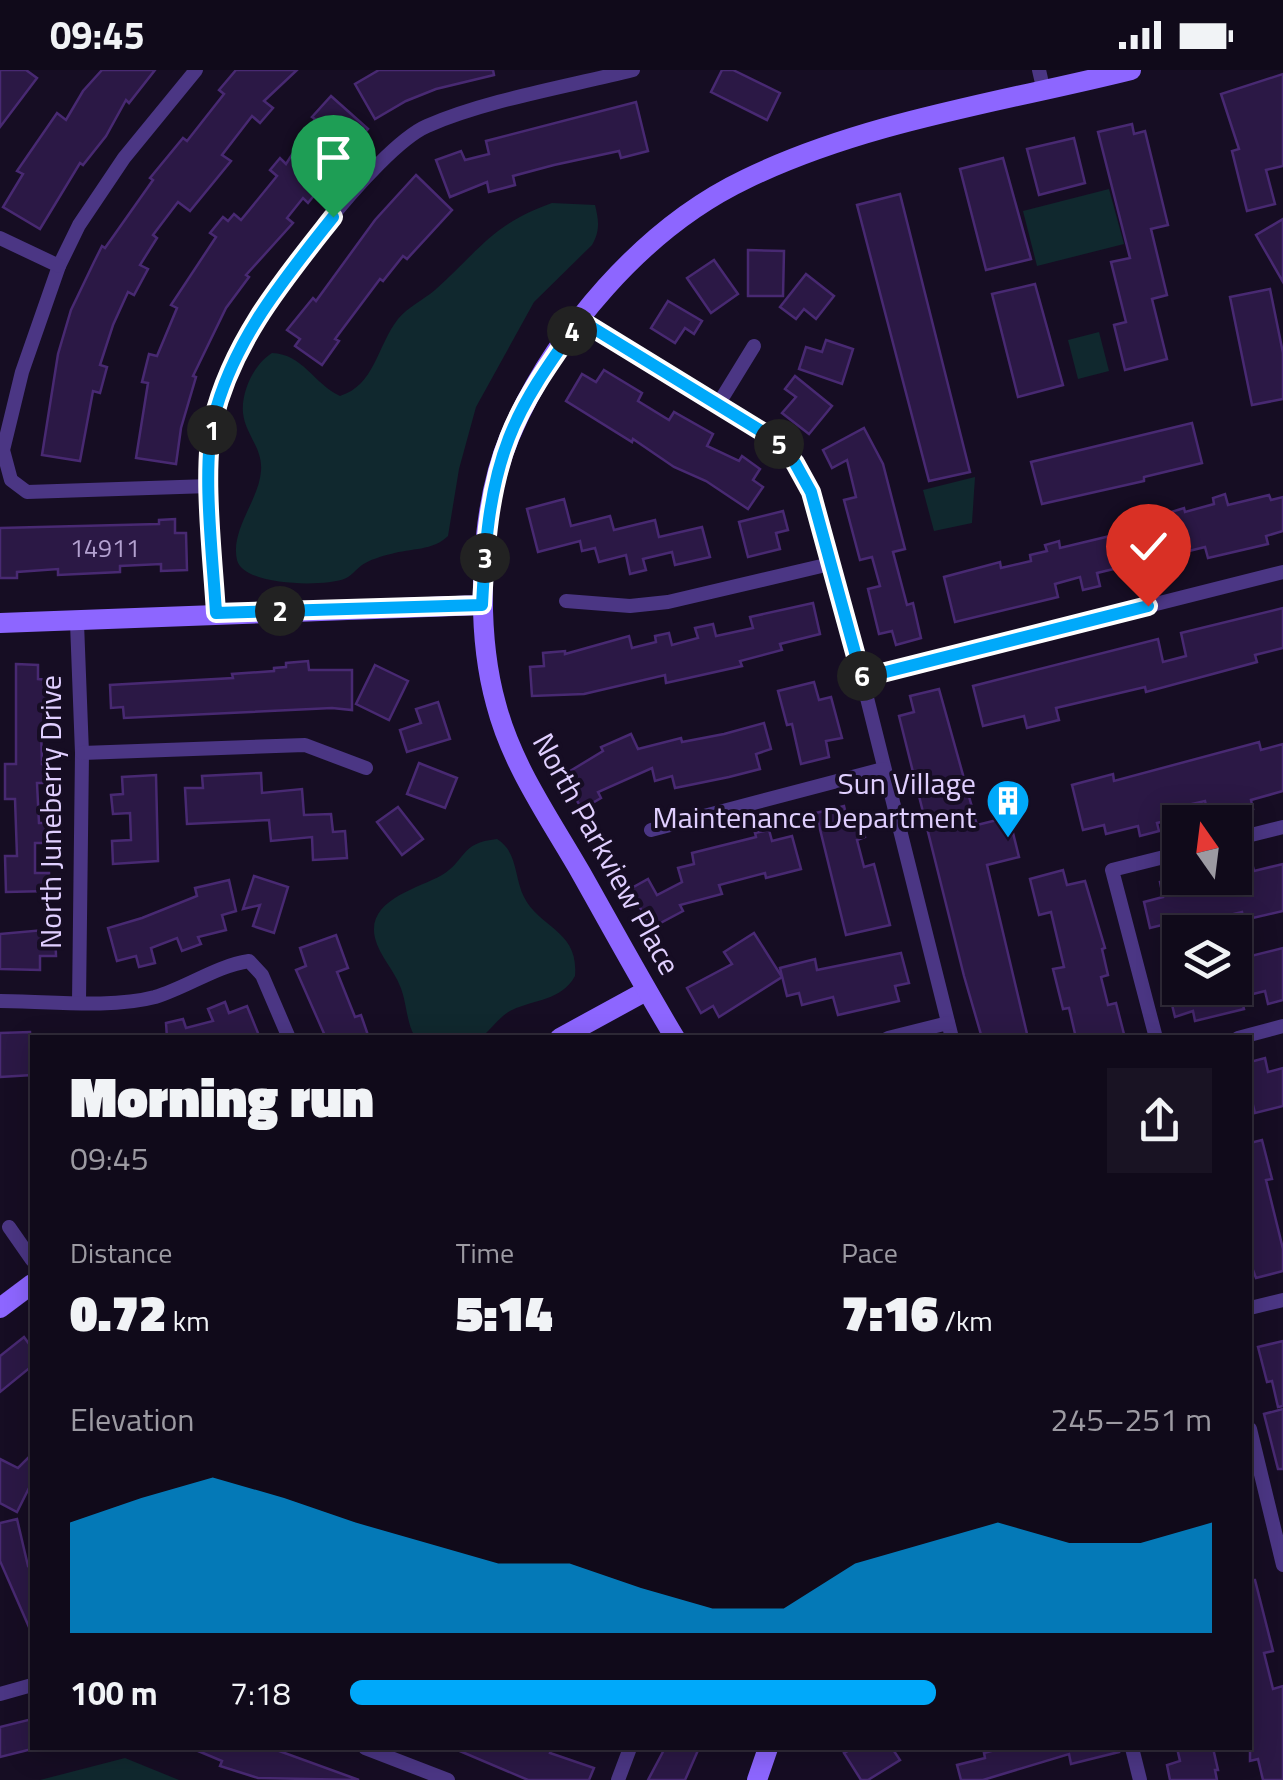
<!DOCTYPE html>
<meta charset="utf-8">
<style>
body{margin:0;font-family:"Titillium Web",sans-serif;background:#191323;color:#f1f3f6;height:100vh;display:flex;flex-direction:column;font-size:38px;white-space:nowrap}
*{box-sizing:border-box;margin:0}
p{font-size:32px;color:#9c9aa2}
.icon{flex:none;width:55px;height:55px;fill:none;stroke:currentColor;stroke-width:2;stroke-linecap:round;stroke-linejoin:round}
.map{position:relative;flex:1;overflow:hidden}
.details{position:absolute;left:30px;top:965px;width:1222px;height:715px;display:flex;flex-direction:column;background:#100a1a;border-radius:0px;box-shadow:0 5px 25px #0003,0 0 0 2px #302b39}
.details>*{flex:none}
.needle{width:65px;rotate:346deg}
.controls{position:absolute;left:1162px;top:735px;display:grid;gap:20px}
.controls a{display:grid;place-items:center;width:90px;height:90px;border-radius:0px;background:#100a1a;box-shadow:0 5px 25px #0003,0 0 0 2px #302b39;font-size:50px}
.pin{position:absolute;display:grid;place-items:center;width:85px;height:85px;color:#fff;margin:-102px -42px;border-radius:50% 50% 50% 0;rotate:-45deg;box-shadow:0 0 10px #0007}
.pin .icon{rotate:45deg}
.km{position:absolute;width:50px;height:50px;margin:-25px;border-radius:50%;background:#222;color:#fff;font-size:28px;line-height:50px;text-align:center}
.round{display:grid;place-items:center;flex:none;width:105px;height:105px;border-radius:0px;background:#191323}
.overview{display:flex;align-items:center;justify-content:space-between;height:170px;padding:0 40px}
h1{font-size:55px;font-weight:800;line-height:75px}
.metrics{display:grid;grid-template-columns:repeat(3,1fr);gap:15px;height:170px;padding:10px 40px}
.metrics div{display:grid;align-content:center}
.metrics b{font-size:50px;font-weight:800}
.metrics small{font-size:28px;font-weight:400}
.metrics p{font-size:28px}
.chart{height:280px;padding:20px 40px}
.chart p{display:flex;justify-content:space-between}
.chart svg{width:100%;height:180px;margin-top:10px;fill:#00a9fa;opacity:.7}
ul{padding:0 40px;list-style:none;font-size:32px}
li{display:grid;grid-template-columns:160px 120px 1fr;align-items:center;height:75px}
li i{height:25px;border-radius:12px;background:#00a9fa}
.status{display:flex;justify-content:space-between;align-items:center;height:70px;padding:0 50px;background:#100a1a;direction:ltr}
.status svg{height:28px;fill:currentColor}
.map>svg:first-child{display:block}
.green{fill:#10282e}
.building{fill:#2b1845;stroke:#482972;stroke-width:2.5}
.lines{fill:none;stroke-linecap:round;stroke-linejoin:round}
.street{stroke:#4b3684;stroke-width:14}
.secondary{stroke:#8d66ff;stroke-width:20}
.route-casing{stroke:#fff;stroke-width:20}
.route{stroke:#00a9fa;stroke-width:12}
.labels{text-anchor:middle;stroke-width:8;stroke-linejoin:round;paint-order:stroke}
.number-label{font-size:25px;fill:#b3a1d0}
.poi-label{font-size:30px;fill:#e0cfff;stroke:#160d23;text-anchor:end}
.street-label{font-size:30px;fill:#e0cfff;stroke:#160d23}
</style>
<div class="status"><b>09:45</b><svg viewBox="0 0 49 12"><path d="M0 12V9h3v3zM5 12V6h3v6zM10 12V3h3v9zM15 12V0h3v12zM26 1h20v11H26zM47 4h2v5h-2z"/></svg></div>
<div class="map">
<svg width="1283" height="1710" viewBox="0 0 1283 1710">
<rect width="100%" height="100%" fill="#160d23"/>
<g class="green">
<polygon points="1109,119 1124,174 1037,196 1023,141"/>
<path d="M552 133 595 135C599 151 600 161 592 175L534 232 476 337 459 399 448 466C433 481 411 478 391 484 382 486 369 490 362 495 355 500 352 506 344 509 323 517 243 516 237 490 230 460 259 430 261 401 263 378 245 364 243 343 241 322 254 294 272 283 303 284 314 314 340 326 375 315 377 276 398 249 408 237 423 230 435 220 479 181 492 154 552 133Z"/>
<polygon points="1099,262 1109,301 1078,309 1068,270"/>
<polygon points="975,407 972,453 934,461 923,420"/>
<path d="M497 769C518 782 514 807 524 827 540 859 579 860 575 906 561 931 535 929 512 940 500 946 492 958 482 967H415C406 952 407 932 400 916 394 900 379 885 375 868 366 830 417 819 442 805 467 790 459 773 497 769Z"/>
<polygon points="125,1688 179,1710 40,1710"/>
</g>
<g class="building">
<polygon points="0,0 26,0 37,8 0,57"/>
<polygon points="102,0 155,0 129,33 126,30 106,66 83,95 80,93 40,159 3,137 23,104 17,101 57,43 66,50 83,21"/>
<polygon points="236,0 297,0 264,31 273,38 260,53 252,46 222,85 231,91 190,141 178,132 153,165 157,168 140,195 148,199 134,225 128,222 113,255 100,295 107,297 100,323 93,321 80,391 42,385 58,284 71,240 94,192 102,176 105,178 153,110 150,108 183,68 187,71 224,24 219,20"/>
<polygon points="379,0 493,0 494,5 436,19 406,31 375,49 355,14"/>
<polygon points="722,0 733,0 780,23 767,50 711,22"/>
<polygon points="1283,4 1283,96 1266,100 1275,134 1247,141 1232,81 1239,79 1221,24"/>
<polygon points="331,26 368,59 308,133 303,128 287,148 293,153 246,205 249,207 226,238 193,306 196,307 181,358 176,394 136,388 148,313 142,312 149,284 157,286 177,238 171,235 216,167 210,163 223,147 228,151 234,144 241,150 277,106 270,100 280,88 286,94 315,49 312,47"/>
<polygon points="636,32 648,81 621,88 619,81 554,95 513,106 515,115 489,122 487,112 450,127 436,90 461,81 465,90 489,84 486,71"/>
<polygon points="1132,54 1134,64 1145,61 1168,155 1151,159 1167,225 1152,229 1167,289 1125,300 1114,255 1126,252 1111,192 1130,188 1098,62"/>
<polygon points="1074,68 1085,113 1039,125 1027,79"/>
<polygon points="1003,88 1031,189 986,200 960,99"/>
<polygon points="416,105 452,140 407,189 403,186 383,211 380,209 335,269 339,271 322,295 295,276 300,269 287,260 313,228 316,231 375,150"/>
<polygon points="900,124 970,402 929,411 857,135"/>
<polygon points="1283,149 1283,212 1256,165"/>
<polygon points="748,180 784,181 783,226 748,226"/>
<polygon points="714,190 738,224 711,243 687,208"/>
<polygon points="806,204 834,226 816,249 804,239 796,249 780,237"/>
<polygon points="1035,214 1063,315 1018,327 992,224"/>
<polygon points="1270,219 1283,283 1283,329 1252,335 1230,227"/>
<polygon points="668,231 702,251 694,264 685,258 675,273 651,258"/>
<polygon points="826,270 853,279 842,314 799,299 806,277 822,282"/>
<polygon points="604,300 642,323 638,331 669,350 674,342 713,364 707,376 739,391 742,386 760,399 753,410 763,417 748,439 706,411 674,397 633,369 632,372 566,331 582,304 596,312"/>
<polygon points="795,306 832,336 809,364 782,343 796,327 785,319"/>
<polygon points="1192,353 1202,393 1144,407 1144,411 1042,434 1031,392"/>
<polygon points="864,358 883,394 905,479 893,482 907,535 913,533 921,568 896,575 892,561 879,564 868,519 880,516 872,487 860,490 844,430 856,427 847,390 832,398 823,380"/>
<polygon points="1225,424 1228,435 1269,425 1271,430 1283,427 1283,461 1266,466 1268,474 1208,488 1205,477 1181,483 1184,494 1166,499 1163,486 1139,492 1142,505 1125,509 1122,497 1097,503 1100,516 1083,520 1080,507 1055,514 1058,527 955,552 944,507 1000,492 1001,498 1031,491 1030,485 1047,481 1045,475 1059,471 1060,478 1114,465 1112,459 1172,447 1171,442 1184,438 1185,442 1214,434 1213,428"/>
<polygon points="564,429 571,456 610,446 614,460 655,450 659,467 702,457 710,487 675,495 672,482 643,489 646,500 630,504 626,485 599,492 595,478 582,481 580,471 538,482 527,439"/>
<polygon points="783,441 788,460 776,463 780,479 748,487 739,452"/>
<polygon points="175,449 175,463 186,463 187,500 161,501 161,494 120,496 120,502 58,505 58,499 17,502 17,508 0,508 0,458 159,454 159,450"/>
<polygon points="813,533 820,564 780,574 782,580 740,591 742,596 666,613 665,605 584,624 532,626 530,597 544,596 543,583 565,581 565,584 629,566 632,578 656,572 655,566 669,563 672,575 698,568 695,558 713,554 716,566 753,558 750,547"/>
<polygon points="1283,538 1283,578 1255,585 1257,592 1146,622 1145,617 1056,638 1059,650 1027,658 1024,646 983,656 973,616 1158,569 1163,592 1186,586 1181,563"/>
<polygon points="308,591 309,600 352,600 352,640 332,638 124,648 123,637 111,638 110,615 233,608 232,604 274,601 274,598 286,597 286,593"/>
<polygon points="16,594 38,595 38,609 50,610 50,658 41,658 42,694 50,694 50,713 37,713 39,753 50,753 50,773 35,773 35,803 49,803 49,821 6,822 5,786 17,786 15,729 5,729 5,694 16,694"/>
<polygon points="375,595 408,611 389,650 356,634"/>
<polygon points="814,612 819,630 831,627 842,668 826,671 829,687 801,694 792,654 787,655 778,621"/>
<polygon points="939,619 977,755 1009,747 1019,787 987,795 1028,968 982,968 964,906 899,646 914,642 910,626"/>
<polygon points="438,632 450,669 407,682 400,660 421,653 416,639"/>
<polygon points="764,653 771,679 756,684 760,699 729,707 675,718 672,706 655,711 652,698 598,722 601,728 582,739 562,706 603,681 601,677 631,664 638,679 681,668 682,672 724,664"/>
<polygon points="1259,672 1261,680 1283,674 1283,721 1251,730 1253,739 1234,744 1233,738 1208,744 1205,731 1175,738 1178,748 1157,753 1159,761 1140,766 1138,756 1106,764 1104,755 1083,760 1072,715 1113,704 1114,711"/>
<polygon points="419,693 457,708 445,738 407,724"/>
<polygon points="261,703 262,723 302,719 304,745 331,744 333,762 345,761 347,788 313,790 312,767 271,771 269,750 187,754 185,718 203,718 202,706"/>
<polygon points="156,705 158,791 113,794 112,771 131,770 130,743 113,744 111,725 123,724 122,707"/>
<polygon points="844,736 847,749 860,746 865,767 857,770 864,797 874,794 890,855 846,865 816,743"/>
<polygon points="398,737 423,769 402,785 377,752"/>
<polygon points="769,760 772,771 792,766 801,799 766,808 765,803 719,815 722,824 680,835 683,841 651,858 630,819 648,809 657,825 682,812 678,798 694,794 692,783 756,767 755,763"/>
<polygon points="1251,789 1254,801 1283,794 1283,841 1244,850 1242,842 1196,853 1194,847 1150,858 1144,832 1163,827 1160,812 1179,808 1235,808 1235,792"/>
<polygon points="1063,800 1067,815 1085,811 1105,878 1102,879 1108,905 1101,907 1108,935 1116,933 1125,968 1076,968 1069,938 1063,939 1053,899 1064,897 1051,842 1039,845 1030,809"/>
<polygon points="254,806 288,817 274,863 253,856 260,835 243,839"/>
<polygon points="229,810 236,841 222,845 226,860 198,867 201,874 182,881 177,868 151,878 155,893 139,897 136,886 117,891 108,858 142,848 197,826 195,818"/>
<polygon points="1240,858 1247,887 1283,878 1283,930 1268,934 1265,921 1241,927 1244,939 1195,951 1193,941 1175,947 1165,906 1180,902 1180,918 1235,918 1235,859"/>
<polygon points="55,859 56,886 40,886 40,900 0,899 0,864"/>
<polygon points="754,863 782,907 719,947 713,936 701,943 687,918 732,894 724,882"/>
<polygon points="336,865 348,898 337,902 355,947 361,945 369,968 326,968 296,900 306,896 300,878"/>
<polygon points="901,883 909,913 895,916 899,931 838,945 833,927 802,935 799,923 787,926 780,898 815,889 817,900"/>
<polygon points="225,932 229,943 247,936 260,968 167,968 166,953 183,949 186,958 213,951 208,939"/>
<polygon points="30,962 32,1005 0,1007 0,963"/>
<polygon points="1265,988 1268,1002 1283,998 1283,1036 1255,1043 1250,1023 1250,992"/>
<polygon points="1262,1070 1272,1109 1266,1110 1283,1179 1283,1201 1256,1208 1250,1192 1250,1073"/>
<polygon points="24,1267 32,1278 32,1296 0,1322 0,1286"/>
<polygon points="1283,1271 1283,1336 1278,1337 1272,1311 1267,1312 1258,1277"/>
<polygon points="1283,1339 1283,1399 1278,1399 1264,1344"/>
<polygon points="32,1384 32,1412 17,1442 0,1433 0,1389 18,1398"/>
<polygon points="17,1449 28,1496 32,1495 32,1564 0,1491 0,1453"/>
<polygon points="1250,1510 1255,1510 1273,1581 1264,1583 1273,1619 1283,1616 1283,1710 1263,1710 1258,1689 1250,1691"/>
<polygon points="32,1649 32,1679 0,1687 0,1657"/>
<polygon points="191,1678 271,1678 359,1710 258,1708 220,1696 222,1691"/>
<polygon points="552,1678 550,1683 594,1698 589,1710 528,1710 455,1679"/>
<polygon points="665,1678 699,1678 685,1710 648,1710"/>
<polygon points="854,1678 892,1678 900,1690 868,1710 861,1710 844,1683"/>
<polygon points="995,1678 1118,1678 1119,1682 1071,1694 1069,1684 983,1710 961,1710 957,1695 985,1688 984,1683 995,1680"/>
<polygon points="1177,1678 1213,1678 1218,1700 1215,1700 1217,1710 1170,1710 1167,1695 1180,1691"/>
</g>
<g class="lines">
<g class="street">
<polyline points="196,0 124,88 79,155 59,196 22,302 3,380 11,410 27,422 210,416"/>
<polyline points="1039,0 1044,22"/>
<polyline points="0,168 59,196"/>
<polyline points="580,250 774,369 795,393 811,422 862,608 952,968"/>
<polyline points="719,333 754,276"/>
<polyline points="566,531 630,536 668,532 830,494"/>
<path d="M216 543C213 486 202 408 213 353 217 332 226 307 234 288 259 234 376 78 427 56 486 30 570 16 633 0"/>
<polyline points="77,553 82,683 79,932"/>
<polyline points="862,608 1283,502"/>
<polyline points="82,683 305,675 366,698"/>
<polyline points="651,760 883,699"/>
<polyline points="1235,769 1283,757"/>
<path d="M0 931C47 931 110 939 155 927 188 917 216 896 249 891L262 905 289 968"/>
<polyline points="888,968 948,953"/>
<polyline points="1156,968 1112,800 1180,783"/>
<polyline points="1238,968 1283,956"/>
<polyline points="9,1157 32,1190"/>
<polyline points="1250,1238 1283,1230"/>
<polyline points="1250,1359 1283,1495"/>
<polyline points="0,1624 32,1615"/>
<polyline points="365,1678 448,1710"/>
<polyline points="1132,1678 1140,1710"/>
<polyline points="618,1710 630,1678"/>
</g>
<g class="secondary">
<polyline points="0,553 482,535"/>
<polyline points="560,968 646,921"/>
<path d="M675 968C642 913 612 858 581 803 550 749 512 696 496 634 475 559 479 438 510 366 554 263 643 158 746 109 866 51 1003 32 1131 0"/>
<polyline points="0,1238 32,1214"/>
<polyline points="757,1710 768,1678"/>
</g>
</g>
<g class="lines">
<defs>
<path id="route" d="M333 147C284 209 232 271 213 351 202 401 213 490 216 543L482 535C485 479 488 422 509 368 525 326 554 287 580 250L774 369 795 393 811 422 862 608 1148 536"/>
</defs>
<use href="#route" class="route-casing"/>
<use href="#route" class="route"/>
</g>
<defs>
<symbol id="building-pin" viewBox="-11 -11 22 30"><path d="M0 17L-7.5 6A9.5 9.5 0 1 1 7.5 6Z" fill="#00a9fa" stroke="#160d23"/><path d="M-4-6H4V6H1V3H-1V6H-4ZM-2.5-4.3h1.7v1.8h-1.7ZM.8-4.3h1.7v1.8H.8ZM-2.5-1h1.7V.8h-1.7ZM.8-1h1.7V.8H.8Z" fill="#fff"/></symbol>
</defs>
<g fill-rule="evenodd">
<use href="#building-pin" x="983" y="706" width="50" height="68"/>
</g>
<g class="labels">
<g class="number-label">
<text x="105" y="487">14911</text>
</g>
<g class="poi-label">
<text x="976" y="724">Sun Village<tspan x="976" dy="34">Maintenance Department</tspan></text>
</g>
<g class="street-label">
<text transform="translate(51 742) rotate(-90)" y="10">North Juneberry Drive</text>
<text transform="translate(606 784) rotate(61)" y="10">North Parkview Place</text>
</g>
</g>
</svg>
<div class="controls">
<a><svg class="needle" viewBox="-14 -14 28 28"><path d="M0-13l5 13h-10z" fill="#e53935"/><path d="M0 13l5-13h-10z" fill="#9c9aa2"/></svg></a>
<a><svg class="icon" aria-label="layers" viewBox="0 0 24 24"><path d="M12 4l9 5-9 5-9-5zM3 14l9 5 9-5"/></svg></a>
</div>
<div class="pin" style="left:333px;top:147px;background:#1e9e55"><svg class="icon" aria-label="arrive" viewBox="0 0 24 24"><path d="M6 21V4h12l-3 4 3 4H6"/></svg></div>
<div class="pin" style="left:1148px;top:536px;background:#d93025"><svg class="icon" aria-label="check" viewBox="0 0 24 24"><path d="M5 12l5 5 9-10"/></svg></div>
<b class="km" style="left:212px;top:360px">1</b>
<b class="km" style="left:280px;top:541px">2</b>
<b class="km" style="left:485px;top:488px">3</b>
<b class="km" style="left:572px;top:261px">4</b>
<b class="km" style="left:779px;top:374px">5</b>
<b class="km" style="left:862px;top:606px">6</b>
<section class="details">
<div class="overview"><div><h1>Morning run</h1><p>09:45</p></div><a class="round"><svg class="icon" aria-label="share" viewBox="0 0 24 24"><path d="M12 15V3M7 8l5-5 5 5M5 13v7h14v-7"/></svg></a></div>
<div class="metrics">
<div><p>Distance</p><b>0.72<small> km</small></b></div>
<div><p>Time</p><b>5:14</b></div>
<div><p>Pace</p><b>7:16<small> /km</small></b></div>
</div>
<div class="chart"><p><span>Elevation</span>245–251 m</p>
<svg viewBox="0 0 160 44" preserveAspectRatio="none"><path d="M0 44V17L10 11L20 6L30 11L40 17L50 22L60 27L70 27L80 33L90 38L100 38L110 27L120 22L130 17L140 22L150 22L160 17V44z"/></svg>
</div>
<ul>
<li><b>100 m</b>7:18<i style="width:68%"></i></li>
</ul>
</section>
</div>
